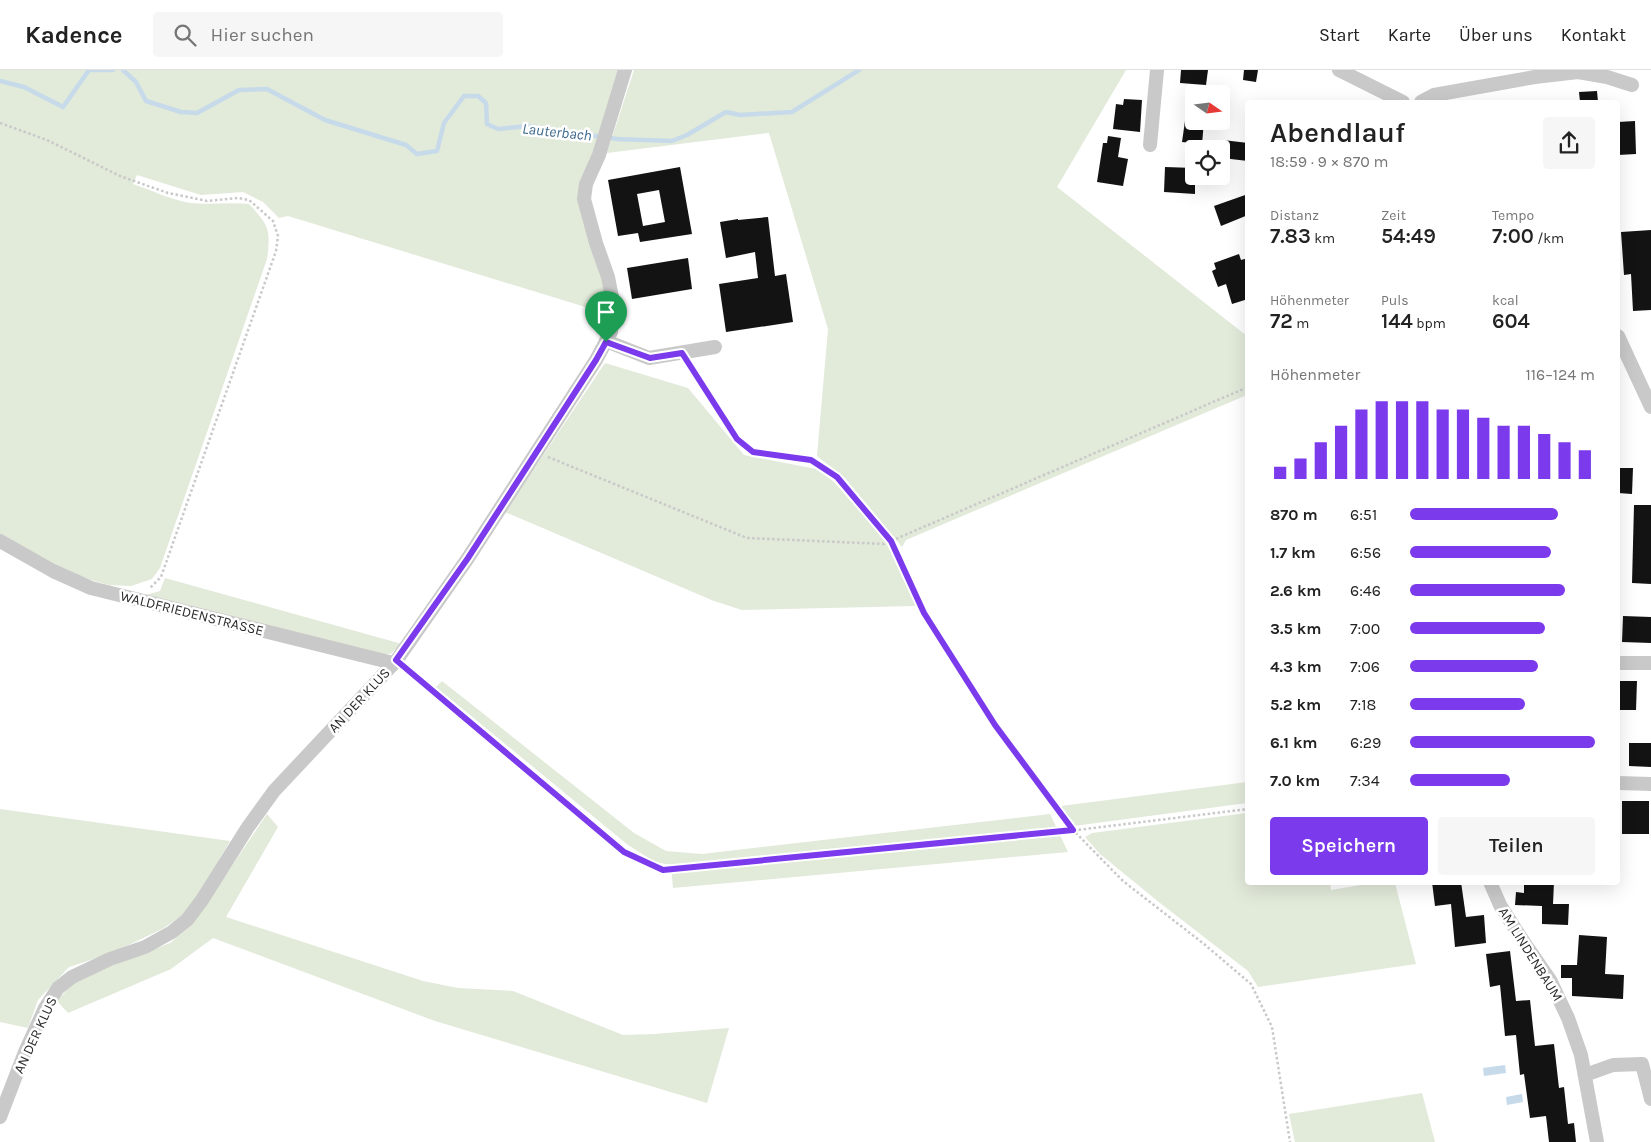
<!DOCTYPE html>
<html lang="de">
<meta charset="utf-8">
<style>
body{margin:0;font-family:Karla,sans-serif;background:#f6f6f6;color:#222;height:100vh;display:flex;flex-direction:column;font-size:19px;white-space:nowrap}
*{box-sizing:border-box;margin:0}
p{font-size:16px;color:#767676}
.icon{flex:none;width:28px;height:28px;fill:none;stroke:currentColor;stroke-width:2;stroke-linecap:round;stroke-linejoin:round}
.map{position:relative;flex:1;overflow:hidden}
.drawer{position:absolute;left:1245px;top:30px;width:375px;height:785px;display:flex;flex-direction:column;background:#fff;border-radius:5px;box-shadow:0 5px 20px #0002}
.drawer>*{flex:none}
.needle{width:32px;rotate:104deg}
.controls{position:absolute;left:1185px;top:15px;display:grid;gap:10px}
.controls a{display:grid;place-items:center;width:45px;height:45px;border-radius:5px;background:#fff;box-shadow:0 5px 20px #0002;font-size:25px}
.pin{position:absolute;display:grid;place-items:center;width:42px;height:42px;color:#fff;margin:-51px -21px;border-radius:50% 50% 50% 0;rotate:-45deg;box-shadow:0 0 5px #0007}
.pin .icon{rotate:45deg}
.round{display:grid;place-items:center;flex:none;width:52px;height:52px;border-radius:5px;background:#f6f6f6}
.headline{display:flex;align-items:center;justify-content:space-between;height:85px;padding:0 25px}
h1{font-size:28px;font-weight:600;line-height:38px}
.figures{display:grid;grid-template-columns:repeat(3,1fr);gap:8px;height:85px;padding:5px 25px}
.figures div{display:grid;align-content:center}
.figures b{font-size:21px;font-weight:600}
.figures small{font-size:14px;font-weight:400}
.figures p{font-size:14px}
.chart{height:140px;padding:10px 25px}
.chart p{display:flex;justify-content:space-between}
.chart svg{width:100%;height:90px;margin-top:5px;stroke:#7c3aed;stroke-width:6}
.button{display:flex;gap:10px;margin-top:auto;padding:10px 25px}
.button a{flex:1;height:58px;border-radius:5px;background:#7c3aed;color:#fff;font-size:20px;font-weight:600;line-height:58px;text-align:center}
.button a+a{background:#f6f6f6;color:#222}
ul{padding:0 25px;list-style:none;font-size:16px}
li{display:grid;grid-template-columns:80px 60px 1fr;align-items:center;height:38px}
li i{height:12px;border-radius:6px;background:#7c3aed}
header{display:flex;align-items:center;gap:30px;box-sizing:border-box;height:70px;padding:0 25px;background:#fff;border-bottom:1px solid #e0e0e0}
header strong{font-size:24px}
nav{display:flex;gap:28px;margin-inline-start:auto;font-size:18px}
.search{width:350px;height:45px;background:#f6f6f6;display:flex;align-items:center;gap:12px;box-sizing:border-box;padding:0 18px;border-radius:5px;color:#767676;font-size:19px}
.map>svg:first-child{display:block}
.green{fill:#e2eada}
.water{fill:#c6daea}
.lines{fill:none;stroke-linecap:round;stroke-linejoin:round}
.stream{stroke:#c6daea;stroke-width:4.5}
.building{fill:#131313;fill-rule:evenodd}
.path{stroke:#c9c9c9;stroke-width:2.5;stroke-dasharray:2.5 2.5;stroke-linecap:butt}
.minor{stroke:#c9c9c9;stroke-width:14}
.route-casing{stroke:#fff;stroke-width:10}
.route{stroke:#7c3aed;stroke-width:6}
.labels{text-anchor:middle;stroke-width:5;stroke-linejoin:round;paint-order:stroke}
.street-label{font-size:14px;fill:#2c2c2c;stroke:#fff}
.water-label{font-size:15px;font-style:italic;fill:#3d698c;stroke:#fff}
</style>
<header>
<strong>Kadence</strong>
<div class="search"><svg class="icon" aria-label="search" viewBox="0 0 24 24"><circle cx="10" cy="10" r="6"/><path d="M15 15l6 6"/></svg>Hier suchen</div>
<nav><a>Start</a><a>Karte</a><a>Über uns</a><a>Kontakt</a></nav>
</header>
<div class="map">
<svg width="1651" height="1072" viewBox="0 0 1651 1072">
<rect width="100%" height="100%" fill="#fff"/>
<g class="green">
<path d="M0 0H620L593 85 580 110 578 128 604 215 605 243 288 146 279 148 263 132 243 122 201 125 137 105 133 114C151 120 171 130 190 133 210 135 229 132 249 134 269 156 271 159 267 189L160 498 152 509 131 516 109 515 94 511 40 491 0 465Z"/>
<polygon points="634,0 1126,0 1057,117 1247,266 1247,325 906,470 902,477 845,408 817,386 828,259 769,63 607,83"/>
<polygon points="605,293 688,318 744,385 816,399 833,411 884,468 916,536 742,540 714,531 505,442"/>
<polygon points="165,508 402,574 390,584 375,584 143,526 160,521"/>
<polygon points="442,611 634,763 666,781 702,784 1050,744 1068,782 673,818 671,795 655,792 628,775 436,617"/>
<polygon points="1247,712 1247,733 1074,756 1061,736"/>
<polygon points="0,739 230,771 200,823 182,846 162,859 112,883 69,897 38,930 28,958 0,952"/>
<polygon points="1247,743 1248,812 1330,813 1331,820 1373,813 1395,813 1416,894 1258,917 1248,901 1160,833 1100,784 1085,767 1092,763"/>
<polygon points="267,744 278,757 226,847 423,911 458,918 513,921 623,965 654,964 729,958 707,1033 435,951 213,868 171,899 68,943 57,931 72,914 111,896 170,873 191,856"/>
<polygon points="1422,1023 1435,1072 1295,1072 1289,1044"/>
</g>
<g class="water">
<polygon points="1505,995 1506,1003 1484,1006 1483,998"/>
<polygon points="1522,1024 1523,1032 1507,1035 1506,1027"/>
</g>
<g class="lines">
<g class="stream">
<polyline points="123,0 136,12 146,31 181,42 197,43 239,20 267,19 325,50 406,75 417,84 437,81 444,53 464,26 478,26 486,33 487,54 498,59 528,56 617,69 672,71 687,65 726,42 740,45 792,42 859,0"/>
<polyline points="0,11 24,17 63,37 89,0 113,0"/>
</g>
</g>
<g class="building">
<polygon points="1181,0 1208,0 1206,15 1180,13"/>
<polygon points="1244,0 1258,0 1256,12 1243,10"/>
<polygon points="1597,21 1598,32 1580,32 1579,22"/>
<polygon points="1124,29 1142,30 1140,62 1113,59 1116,34 1123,35"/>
<polygon points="1185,51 1204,51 1202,74 1182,72"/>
<polygon points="1635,51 1636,84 1618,85 1618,52"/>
<polygon points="1108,66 1121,68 1118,87 1128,89 1123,116 1097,112 1103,73 1107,73"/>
<polygon points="1223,70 1248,73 1248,91 1222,88"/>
<path d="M680 97 692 164 640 172 638 163 618 166 608 110ZM659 120 665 152 643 156 637 124Z"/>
<polygon points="1165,97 1194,98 1194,106 1195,106 1195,124 1164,122"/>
<polygon points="1248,124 1248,145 1221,156 1214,136"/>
<polygon points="768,147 775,206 786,204 793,252 726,262 719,214 758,208 755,182 726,188 720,152 738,149 738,150"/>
<polygon points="1651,160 1651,240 1633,241 1631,204 1624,205 1621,162"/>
<polygon points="1239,184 1241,190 1248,188 1248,229 1232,234 1226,214 1218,217 1212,201 1216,199 1214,193"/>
<polygon points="688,188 692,219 632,229 627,198"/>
<polygon points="1618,398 1633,398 1632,424 1618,423"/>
<polygon points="1634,435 1651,435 1651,514 1632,513"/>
<polygon points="1623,546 1651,547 1651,573 1622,572"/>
<polygon points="1618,611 1637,611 1636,640 1618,640"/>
<polygon points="1629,673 1651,673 1651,697 1629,696"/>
<rect x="1622" y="731" width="27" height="33"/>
<polygon points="1432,812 1461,812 1466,847 1484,845 1486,873 1455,877 1451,834 1435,836"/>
<polygon points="1524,812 1554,812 1553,834 1569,834 1568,855 1542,854 1542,836 1515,835 1516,822 1524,823"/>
<polygon points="1579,865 1607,867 1605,904 1624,905 1623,929 1572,926 1572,908 1561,908 1561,895 1577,895"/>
<polygon points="1510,881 1516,931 1530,930 1535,976 1554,974 1559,1018 1564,1017 1568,1054 1574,1053 1576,1072 1549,1072 1546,1046 1530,1048 1524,1004 1520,1005 1516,965 1505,966 1500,915 1490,917 1486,884"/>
</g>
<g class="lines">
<g class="path">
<polyline points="0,53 47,70 120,106 168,123 207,131 238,128 249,130 273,151 278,166 276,181 161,507 150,518"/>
<polyline points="689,294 737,369 753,382 811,389 837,407 891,471 924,543 995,655 1073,760 1123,811 1204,874 1251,914 1272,957 1290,1072"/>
<polyline points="548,387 747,468 884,474 1248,317"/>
<polyline points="406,599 625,782 663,800 1077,760 1248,739"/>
</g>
<g class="minor">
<polyline points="1339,0 1403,32"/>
<polyline points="1421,32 1434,25 1535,7 1578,2 1607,7 1632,15"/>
<polyline points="1150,75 1157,0"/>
<polyline points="1618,266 1651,337"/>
<polyline points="606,271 649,288 715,277"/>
<polyline points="0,471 53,501 91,518 393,593"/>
<polyline points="1618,593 1651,593"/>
<polyline points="1618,713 1651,714"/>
<polyline points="1490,812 1500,835 1523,871 1550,910 1568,948 1581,985 1597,1072"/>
<polyline points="1585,1005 1613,995 1642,994 1651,1029"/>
<polyline points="0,1047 25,982 45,938 58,918 72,907 110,889 145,877 172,862 187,850 202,830 248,757 274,721 396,591 468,488 596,290 611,262 613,232 608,207 596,173 584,129 586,114 599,85 625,0"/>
</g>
</g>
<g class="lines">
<defs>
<polygon id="route" points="606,272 650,288 682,283 737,369 753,382 811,390 837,407 891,471 924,543 995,655 1073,760 663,800 624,782 396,590 468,488 596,290"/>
</defs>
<use href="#route" class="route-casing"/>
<use href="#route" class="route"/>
</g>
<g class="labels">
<g class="street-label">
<text transform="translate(192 543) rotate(14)" y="5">WALDFRIEDENSTRASSE</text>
<text transform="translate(359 630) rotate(-47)" y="5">AN DER KLUS</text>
<text transform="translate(1531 884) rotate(58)" y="5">AM LINDENBAUM</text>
<text transform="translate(35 965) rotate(-65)" y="5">AN DER KLUS</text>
</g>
<g class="water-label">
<text transform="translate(557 62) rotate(6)" y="5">Lauterbach</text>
</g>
</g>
</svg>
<div class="controls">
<a><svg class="needle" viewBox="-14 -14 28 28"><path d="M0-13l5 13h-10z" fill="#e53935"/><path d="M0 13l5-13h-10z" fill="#767676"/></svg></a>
<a><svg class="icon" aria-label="locate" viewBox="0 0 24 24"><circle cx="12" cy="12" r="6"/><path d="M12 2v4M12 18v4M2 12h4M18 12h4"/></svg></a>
</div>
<div class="pin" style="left:606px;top:272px;background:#1e9e55"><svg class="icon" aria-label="arrive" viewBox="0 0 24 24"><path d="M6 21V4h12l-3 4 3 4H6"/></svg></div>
<section class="drawer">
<div class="headline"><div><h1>Abendlauf</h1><p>18:59 · 9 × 870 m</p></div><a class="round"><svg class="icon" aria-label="share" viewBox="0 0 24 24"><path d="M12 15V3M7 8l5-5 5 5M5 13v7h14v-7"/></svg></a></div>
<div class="figures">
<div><p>Distanz</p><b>7.83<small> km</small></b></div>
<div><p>Zeit</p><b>54:49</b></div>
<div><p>Tempo</p><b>7:00<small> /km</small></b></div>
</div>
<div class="figures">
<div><p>Höhenmeter</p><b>72<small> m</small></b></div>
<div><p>Puls</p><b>144<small> bpm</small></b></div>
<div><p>kcal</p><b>604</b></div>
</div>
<div class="chart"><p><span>Höhenmeter</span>116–124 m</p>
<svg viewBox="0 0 160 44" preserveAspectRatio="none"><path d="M5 44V38M15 44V34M25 44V26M35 44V18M45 44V10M55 44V6M65 44V6M75 44V6M85 44V10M95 44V10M105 44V14M115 44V18M125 44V18M135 44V22M145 44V26M155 44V30"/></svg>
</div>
<ul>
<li><b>870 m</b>6:51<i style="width:80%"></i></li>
<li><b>1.7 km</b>6:56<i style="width:76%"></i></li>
<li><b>2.6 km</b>6:46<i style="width:84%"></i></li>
<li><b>3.5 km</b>7:00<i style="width:73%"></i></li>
<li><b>4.3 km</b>7:06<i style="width:69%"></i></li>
<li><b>5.2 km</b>7:18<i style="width:62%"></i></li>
<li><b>6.1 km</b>6:29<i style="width:100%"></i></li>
<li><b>7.0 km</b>7:34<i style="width:54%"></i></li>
</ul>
<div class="button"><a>Speichern</a><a>Teilen</a></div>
</section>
</div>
